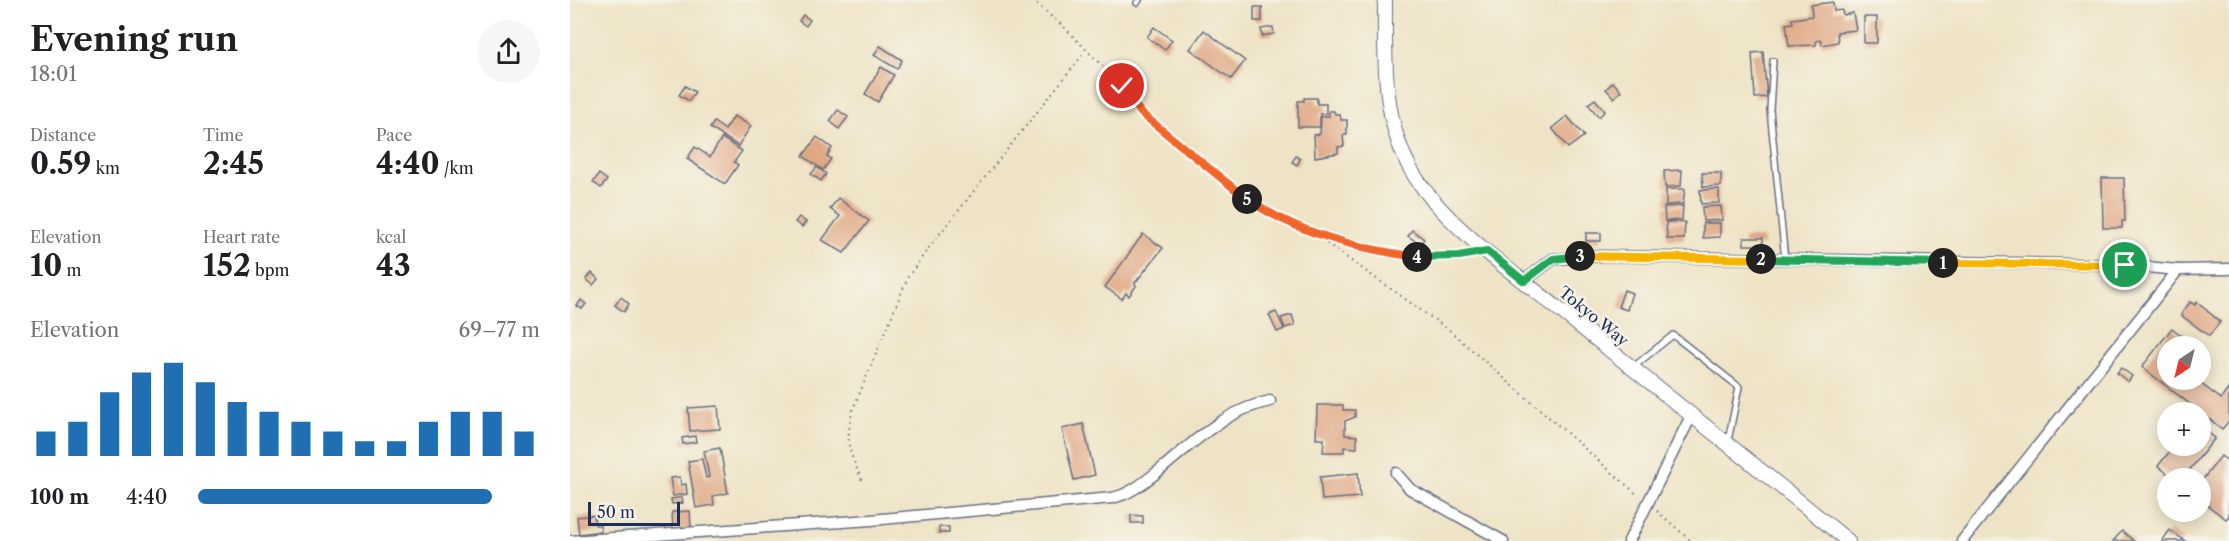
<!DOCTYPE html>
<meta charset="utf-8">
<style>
body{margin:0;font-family:"Libre Caslon Text",serif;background:#f6f6f6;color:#202124;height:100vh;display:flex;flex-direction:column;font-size:22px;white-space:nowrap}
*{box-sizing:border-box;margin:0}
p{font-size:20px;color:#757577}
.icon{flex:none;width:33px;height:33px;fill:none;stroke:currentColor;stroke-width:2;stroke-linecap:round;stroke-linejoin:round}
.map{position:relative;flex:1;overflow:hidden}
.drawer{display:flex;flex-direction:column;background:#fff;width:570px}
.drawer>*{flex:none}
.needle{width:39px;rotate:215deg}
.buttons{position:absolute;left:1587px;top:336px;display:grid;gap:12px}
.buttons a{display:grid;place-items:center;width:54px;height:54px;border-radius:50%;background:#fff;box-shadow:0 3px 15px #0003;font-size:30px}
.scale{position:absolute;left:18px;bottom:15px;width:92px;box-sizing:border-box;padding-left:6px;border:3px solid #1b2f5e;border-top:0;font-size:16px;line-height:21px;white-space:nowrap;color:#1b2f5e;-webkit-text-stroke:4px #f7f3e8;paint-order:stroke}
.pin{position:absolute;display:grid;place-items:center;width:51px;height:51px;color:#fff;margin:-26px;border:3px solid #fff;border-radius:50%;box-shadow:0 2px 6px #0007}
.km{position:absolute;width:30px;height:30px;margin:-15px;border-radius:50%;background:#222;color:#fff;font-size:16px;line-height:30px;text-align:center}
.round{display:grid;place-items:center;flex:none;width:63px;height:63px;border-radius:32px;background:#f6f6f6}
.overview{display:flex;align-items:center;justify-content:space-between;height:102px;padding:0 30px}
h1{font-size:33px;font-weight:700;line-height:45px}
.metrics{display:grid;grid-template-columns:repeat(3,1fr);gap:9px;height:102px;padding:6px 30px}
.metrics div{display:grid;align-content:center}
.metrics b{font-size:30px;font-weight:700}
.metrics small{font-size:16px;font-weight:400}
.metrics p{font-size:16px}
.chart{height:168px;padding:12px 30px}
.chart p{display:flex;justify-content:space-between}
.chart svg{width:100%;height:108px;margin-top:6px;stroke:#1f6fb2;stroke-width:6}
ul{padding:0 30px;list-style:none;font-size:20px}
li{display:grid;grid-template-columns:96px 72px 1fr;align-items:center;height:45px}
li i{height:15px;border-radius:8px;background:#1f6fb2}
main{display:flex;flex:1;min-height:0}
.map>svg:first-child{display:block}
.building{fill:#e0a884}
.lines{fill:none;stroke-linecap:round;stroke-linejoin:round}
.service-casing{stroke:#656e82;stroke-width:8}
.minor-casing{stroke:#656e82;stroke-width:13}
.tertiary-casing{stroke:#656e82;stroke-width:16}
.path{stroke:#656e82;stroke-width:2;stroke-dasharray:1.5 4.5;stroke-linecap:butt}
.service{stroke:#fff;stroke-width:5}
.minor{stroke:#fff;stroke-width:10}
.tertiary{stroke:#fff;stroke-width:14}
.split-1-casing{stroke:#fff;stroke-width:12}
.split-2-casing{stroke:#fff;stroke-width:12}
.split-3-casing{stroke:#fff;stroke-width:12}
.split-4-casing{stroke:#fff;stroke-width:12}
.split-5-casing{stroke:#fff;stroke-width:12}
.split-6-casing{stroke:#fff;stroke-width:12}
.split-1{stroke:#f5b400;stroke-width:8}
.split-2{stroke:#22a559;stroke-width:8}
.split-3{stroke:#f5b400;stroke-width:8}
.split-4{stroke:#22a559;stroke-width:8}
.split-5{stroke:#f0652b;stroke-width:8}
.split-6{stroke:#f0652b;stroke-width:8}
.labels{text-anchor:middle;stroke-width:5;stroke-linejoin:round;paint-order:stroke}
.street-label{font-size:16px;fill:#1b2f5e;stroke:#f7f3e8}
</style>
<main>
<section class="drawer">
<div class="overview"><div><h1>Evening run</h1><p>18:01</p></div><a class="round"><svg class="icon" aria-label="share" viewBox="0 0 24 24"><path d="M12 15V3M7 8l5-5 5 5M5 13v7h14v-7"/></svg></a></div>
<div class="metrics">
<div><p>Distance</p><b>0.59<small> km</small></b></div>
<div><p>Time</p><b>2:45</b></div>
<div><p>Pace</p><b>4:40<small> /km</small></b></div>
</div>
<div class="metrics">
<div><p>Elevation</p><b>10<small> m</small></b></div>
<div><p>Heart rate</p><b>152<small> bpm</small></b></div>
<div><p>kcal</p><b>43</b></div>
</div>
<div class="chart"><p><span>Elevation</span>69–77 m</p>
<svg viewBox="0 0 160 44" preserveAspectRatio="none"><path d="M5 44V34M15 44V30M25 44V18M35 44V10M45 44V6M55 44V14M65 44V22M75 44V26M85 44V30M95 44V34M105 44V38M115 44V38M125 44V30M135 44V26M145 44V26M155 44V34"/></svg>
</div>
<ul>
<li><b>100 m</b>4:40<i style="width:86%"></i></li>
</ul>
</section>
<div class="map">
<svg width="1659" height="541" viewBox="0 0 1659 541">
<rect width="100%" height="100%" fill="#f7f3e8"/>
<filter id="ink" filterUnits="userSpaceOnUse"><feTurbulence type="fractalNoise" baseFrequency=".0167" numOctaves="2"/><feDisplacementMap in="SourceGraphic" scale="12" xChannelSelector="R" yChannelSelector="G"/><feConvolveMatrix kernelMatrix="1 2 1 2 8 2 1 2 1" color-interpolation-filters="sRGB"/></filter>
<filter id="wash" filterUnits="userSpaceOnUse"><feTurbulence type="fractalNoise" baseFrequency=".008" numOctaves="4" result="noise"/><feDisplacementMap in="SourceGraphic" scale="24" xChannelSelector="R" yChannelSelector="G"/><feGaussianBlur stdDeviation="1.35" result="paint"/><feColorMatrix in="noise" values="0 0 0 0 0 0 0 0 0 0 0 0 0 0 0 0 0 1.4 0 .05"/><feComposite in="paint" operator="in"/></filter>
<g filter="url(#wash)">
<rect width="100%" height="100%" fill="#eee3c5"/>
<g id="blocks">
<g class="building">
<polygon points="1263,2 1264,11 1272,10 1273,15 1283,13 1286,30 1267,32 1268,42 1252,45 1251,40 1246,41 1246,45 1219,46 1216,24 1223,23 1222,19 1242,16 1241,5"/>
<rect x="684" y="7" width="8" height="14"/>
<polygon points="233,15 240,20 236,26 229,21"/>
<rect x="1294" y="17" width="13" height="26"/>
<polygon points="584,27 602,40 595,50 577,37"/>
<polygon points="703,27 704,34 692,36 691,29"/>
<polygon points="634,30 675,61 661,79 620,49"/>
<polygon points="310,46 332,60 327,69 304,55"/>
<polygon points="1193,52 1197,97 1185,98 1182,53"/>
<polygon points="311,67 324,75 308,102 295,94"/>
<polygon points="1043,82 1051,91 1044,98 1036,89"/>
<polygon points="115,86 125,92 119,101 109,95"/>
<polygon points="734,98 747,98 747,104 756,104 756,114 750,114 750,127 728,127 728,101 734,101"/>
<polygon points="1025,99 1035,111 1029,117 1018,104"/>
<polygon points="268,110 278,117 269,129 260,121"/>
<polygon points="759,111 764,111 765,114 770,114 771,120 777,120 777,135 773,135 774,146 768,147 768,153 745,157 744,135 750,134 751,117 759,116"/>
<polygon points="164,116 181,126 168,146 140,128 144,122 155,130"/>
<polygon points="997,116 1014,136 998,148 982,128"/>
<polygon points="247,137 262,148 257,156 261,159 253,170 233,156"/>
<polygon points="152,138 172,151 164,162 168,165 155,184 117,159 125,147 140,157"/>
<polygon points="726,156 730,159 727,165 722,162"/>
<polygon points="247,167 256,174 251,181 241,174"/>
<polygon points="1112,170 1111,186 1095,187 1094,171"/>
<polygon points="1132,173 1151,173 1151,186 1133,187"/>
<polygon points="29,174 37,180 31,188 23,182"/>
<polygon points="1532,178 1554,178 1555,221 1552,221 1552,228 1533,228"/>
<polygon points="1096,189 1115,189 1113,204 1096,205"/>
<polygon points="1149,189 1149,203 1131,204 1130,190"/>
<polygon points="268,198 299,221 274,253 252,240 270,216 260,209"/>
<polygon points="1113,206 1112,220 1095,221 1094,207"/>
<polygon points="1151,206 1152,220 1133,221 1132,207"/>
<polygon points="229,217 236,222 232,227 225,222"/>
<polygon points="1096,222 1115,222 1114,239 1097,239"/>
<polygon points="1133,223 1150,223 1150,237 1133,238"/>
<polygon points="842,230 854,239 850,244 838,236"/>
<rect x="1016" y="233" width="15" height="8"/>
<polygon points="573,234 593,248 565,283 566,286 559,296 556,293 552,299 535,287"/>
<rect x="1174" y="238" width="19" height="7"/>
<polygon points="22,273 28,279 23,285 16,279"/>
<polygon points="1054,290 1062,293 1057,310 1048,307"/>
<polygon points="51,297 59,304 54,312 45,305"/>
<polygon points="11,300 16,304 12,309 7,306"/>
<polygon points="1620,302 1625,305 1627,302 1650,322 1639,336 1611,315"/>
<polygon points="706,312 714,329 707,332 699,315"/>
<polygon points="722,315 725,325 715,328 711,318"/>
<polygon points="1602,328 1622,344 1620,346 1598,346 1598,380 1626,380 1651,399 1659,388 1659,421 1652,429 1572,367"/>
<polygon points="1551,368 1562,376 1558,382 1547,373"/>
<polygon points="747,405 773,405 773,410 785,410 785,417 775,421 775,435 787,436 787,448 774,447 774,452 753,452 754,439 746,439"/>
<polygon points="148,406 150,429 120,431 118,408"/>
<polygon points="513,424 525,475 504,480 492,429"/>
<polygon points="1630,426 1645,438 1613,478 1603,478 1588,466 1604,446 1630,446"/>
<polygon points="125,436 126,442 113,444 112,438"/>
<polygon points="150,448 158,493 143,496 144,505 126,508 118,461 132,459 136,478 139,477 134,451"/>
<polygon points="1651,456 1659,462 1659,516 1656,519 1630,500 1630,483"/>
<polygon points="788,473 790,497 752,500 750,477"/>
<polygon points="110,477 111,485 116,484 117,494 103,496 100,478"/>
<polygon points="112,497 113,503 102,504 101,499"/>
<polygon points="120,511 121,529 103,530 102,512"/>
<polygon points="24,515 25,525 30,525 31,531 9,534 7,517"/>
<polygon points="561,515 573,516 573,523 561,523"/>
<rect x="369" y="527" width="10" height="6"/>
<polygon points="1600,530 1615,541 1592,541"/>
<polygon points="1552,531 1564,541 1543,541"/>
</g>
</g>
</g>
<g filter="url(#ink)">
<use href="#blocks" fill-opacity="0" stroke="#656e82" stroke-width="1.5"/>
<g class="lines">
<defs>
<g id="service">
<polyline points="567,3 569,0"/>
<polyline points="1203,61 1200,110 1215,260"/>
<polyline points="1062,368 1103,335 1169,387 1158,441"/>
</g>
<g id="minor">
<polyline points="954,281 983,259 1031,256 1555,265 1608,270"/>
<polyline points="826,473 840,489 933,541"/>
<path d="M0 541 301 520 542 498C561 494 574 482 590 470 624 442 655 410 700 401"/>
<polyline points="1059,541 1121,416"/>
<polyline points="1392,541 1608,270 1659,269"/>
</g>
<path id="tertiary" d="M815 0C815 57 812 117 840 168 869 221 947 276 995 314 1089 390 1184 464 1278 541"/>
</defs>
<use href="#service" class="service-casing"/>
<use href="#minor" class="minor-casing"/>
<use href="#tertiary" class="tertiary-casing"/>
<g class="path">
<polyline points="462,0 494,27 552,86 571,113 687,206 740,231 829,254 859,258 900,254"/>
<polyline points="742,233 879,330 1069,496"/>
<path d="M292 480C278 449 275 443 283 409L338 277 360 246 515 52"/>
<polyline points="1087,511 1121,541"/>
</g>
<use href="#service" class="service"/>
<use href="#minor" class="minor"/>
<use href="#tertiary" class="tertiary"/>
</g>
</g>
<g class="lines" filter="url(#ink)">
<defs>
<polyline id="split-1" points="1373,263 1555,265"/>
<polyline id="split-2" points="1191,259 1373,263"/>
<polyline id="split-3" points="1010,256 1191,259"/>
<polyline id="split-4" points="847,257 889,256 917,251 954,281 983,259 1010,256"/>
<path id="split-5" d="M677 199C725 232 789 249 847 257"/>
<polyline id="split-6" points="552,86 571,113 677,199"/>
</defs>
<use href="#split-1" class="split-1-casing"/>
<use href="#split-2" class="split-2-casing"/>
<use href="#split-3" class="split-3-casing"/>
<use href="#split-4" class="split-4-casing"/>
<use href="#split-5" class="split-5-casing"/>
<use href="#split-6" class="split-6-casing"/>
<use href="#split-1" class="split-1"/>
<use href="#split-2" class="split-2"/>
<use href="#split-3" class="split-3"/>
<use href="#split-4" class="split-4"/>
<use href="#split-5" class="split-5"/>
<use href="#split-6" class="split-6"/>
</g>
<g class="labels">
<g class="street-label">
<text transform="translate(1024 316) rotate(39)" y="6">Tokyo Way</text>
</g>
</g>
</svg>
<div class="buttons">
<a><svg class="needle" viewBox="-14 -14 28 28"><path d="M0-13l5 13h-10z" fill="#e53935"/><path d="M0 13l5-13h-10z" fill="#757577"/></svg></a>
<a>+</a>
<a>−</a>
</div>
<div class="scale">50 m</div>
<div class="pin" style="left:1555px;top:265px;background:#1e9e55"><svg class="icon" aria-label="arrive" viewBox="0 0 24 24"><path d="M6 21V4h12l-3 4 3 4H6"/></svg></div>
<div class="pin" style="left:552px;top:86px;background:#d93025"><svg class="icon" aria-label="check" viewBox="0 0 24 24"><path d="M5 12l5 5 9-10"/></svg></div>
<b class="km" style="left:1373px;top:263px">1</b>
<b class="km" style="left:1191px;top:259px">2</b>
<b class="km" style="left:1010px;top:256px">3</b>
<b class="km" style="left:847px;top:257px">4</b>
<b class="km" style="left:677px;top:199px">5</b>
</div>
</main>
